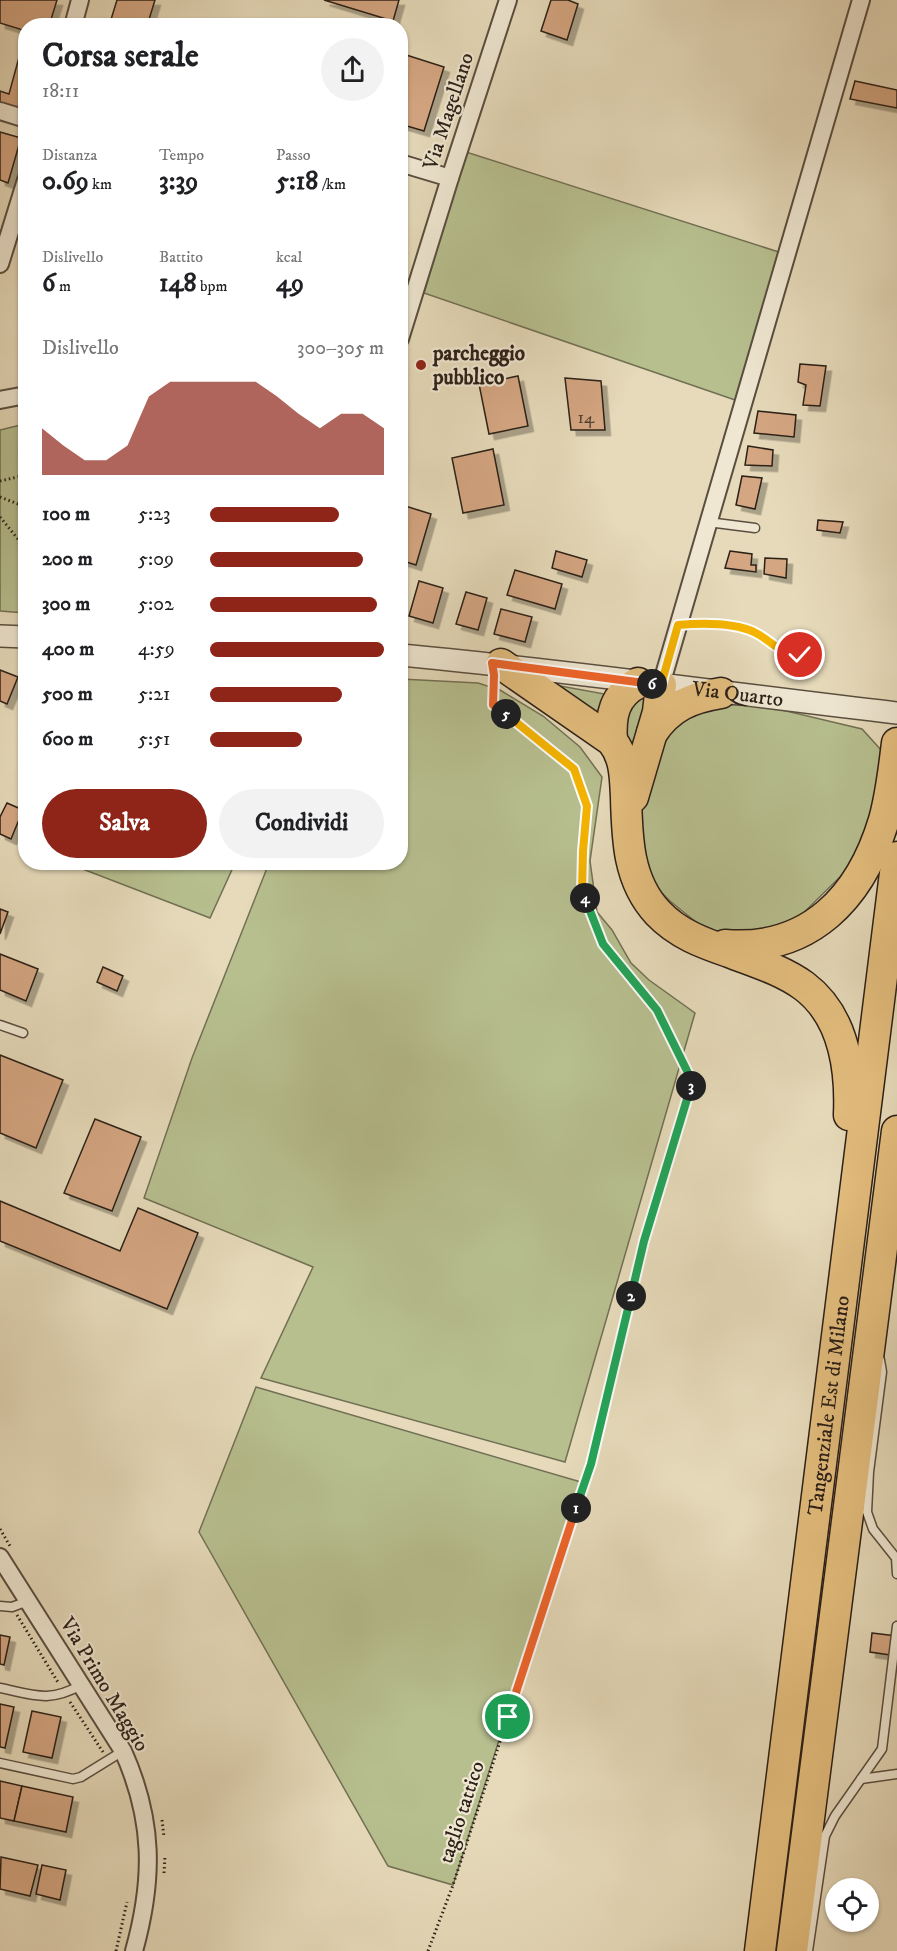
<!DOCTYPE html>
<html lang="it">
<meta charset="utf-8">
<style>
body{margin:0;font-family:"IM FELL DW Pica",serif;background:#f2f2f2;color:#202124;height:100vh;display:flex;flex-direction:column;font-size:22px;white-space:nowrap}
*{box-sizing:border-box;margin:0}
p{font-size:20px;color:#757577}
.icon{flex:none;width:33px;height:33px;fill:none;stroke:currentColor;stroke-width:2;stroke-linecap:round;stroke-linejoin:round}
.map{position:relative;flex:1;overflow:hidden}
.sheet{position:absolute;left:18px;top:18px;width:390px;height:852px;display:flex;flex-direction:column;background:#fff;border-radius:24px;box-shadow:0 2px 4px #0004}
.sheet>*{flex:none}
.controls{position:absolute;left:825px;top:1878px;display:grid;gap:12px}
.controls a{display:grid;place-items:center;width:54px;height:54px;border-radius:50%;background:#fff;box-shadow:0 2px 4px #0004;font-size:30px}
.pin{position:absolute;display:grid;place-items:center;width:51px;height:51px;color:#fff;margin:-26px;border:3px solid #fff;border-radius:50%;box-shadow:0 2px 6px #0007}
.km{position:absolute;width:30px;height:30px;margin:-15px;border-radius:50%;background:#222;color:#fff;font-size:16px;line-height:30px;text-align:center}
.round{display:grid;place-items:center;flex:none;width:63px;height:63px;border-radius:32px;background:#f2f2f2}
.overview{display:flex;align-items:center;justify-content:space-between;height:102px;padding:0 24px}
h1{font-size:33px;font-weight:700;line-height:45px}
.metrics{display:grid;grid-template-columns:repeat(3,1fr);gap:9px;height:102px;padding:6px 24px}
.metrics div{display:grid;align-content:center}
.metrics b{font-size:26px;font-weight:700}
.metrics small{font-size:16px;font-weight:400}
.metrics p{font-size:16px}
.chart{height:168px;padding:12px 24px}
.chart p{display:flex;justify-content:space-between}
.chart svg{width:100%;height:108px;margin-top:6px;fill:#8f2418;opacity:.7}
.cta{display:flex;gap:12px;margin-top:auto;padding:12px 24px}
.cta a{flex:1;height:69px;border-radius:36px;background:#8f2418;color:#fff;font-size:24px;font-weight:700;line-height:69px;text-align:center}
.cta a+a{background:#f2f2f2;color:#202124}
ul{padding:0 24px;list-style:none;font-size:20px}
li{display:grid;grid-template-columns:96px 72px 1fr;align-items:center;height:45px}
li i{height:15px;border-radius:8px;background:#8f2418}
.map>svg:first-child{display:block}
.green{fill:#b7bf8f;stroke:#727054;stroke-width:1.5}
.building{fill:#d4a682;stroke:#2c2018;stroke-width:1.5;filter:url(#shadow)}
.lines{fill:none;stroke-linecap:round;stroke-linejoin:round}
.service-casing{stroke:#5a4e40;stroke-width:11}
.minor-casing{stroke:#5a4e40;stroke-width:20}
.tertiary-casing{stroke:#5a4e40;stroke-width:24}
.motorway-casing{stroke:#2c2018;stroke-width:33}
.path{stroke:#2c2018;stroke-width:3;stroke-dasharray:1.5 3;stroke-linecap:butt}
.service{stroke:#efe7d2;stroke-width:8}
.minor{stroke:#efe7d2;stroke-width:16}
.tertiary{stroke:#efe7d2;stroke-width:21}
.motorway{stroke:#e3bd7d;stroke-width:30}
.split-1-casing{stroke:#fff;stroke-width:12}
.split-2-casing{stroke:#fff;stroke-width:12}
.split-3-casing{stroke:#fff;stroke-width:12}
.split-4-casing{stroke:#fff;stroke-width:12}
.split-5-casing{stroke:#fff;stroke-width:12}
.split-6-casing{stroke:#fff;stroke-width:12}
.split-7-casing{stroke:#fff;stroke-width:12}
.split-1{stroke:#f0652b;stroke-width:8}
.split-2{stroke:#22a559;stroke-width:8}
.split-3{stroke:#22a559;stroke-width:8}
.split-4{stroke:#22a559;stroke-width:8}
.split-5{stroke:#f5b400;stroke-width:8}
.split-6{stroke:#f0652b;stroke-width:8}
.split-7{stroke:#f5b400;stroke-width:8}
.poi-dot{fill:#8f2418;stroke:#efe7d2;stroke-width:2}
.labels{text-anchor:middle;stroke-width:4.5;stroke-linejoin:round;paint-order:stroke}
.number-label{font-size:18px;fill:#564232}
.street-label{font-size:21px;fill:#2c2018;stroke:#efe7d2}
.poi-label{font-size:21px;font-weight:bold;fill:#2c2018;stroke:#efe7d2;text-anchor:start}
</style>
<div class="map">
<svg width="897" height="1951" viewBox="0 0 897 1951">
<defs>
<filter id="shadow"><feDropShadow dx="5.5" dy="5.5" stdDeviation="0" flood-color="#0004"/></filter>
</defs>
<rect width="100%" height="100%" fill="#e6daba"/>
<filter id="stains"><feTurbulence type="fractalNoise" baseFrequency=".00333" numOctaves="4"/><feColorMatrix values="0 0 0 0 .2 0 0 0 0 .09 0 0 0 0 .02 0 0 0 .5 -.17"/></filter>
<radialGradient id="worn" r=".72"><stop offset=".6" stop-color="#630" stop-opacity="0"/><stop offset="1" stop-color="#630" stop-opacity=".3"/></radialGradient>
<g class="green">
<polygon points="466,152 782,253 738,401 424,293"/>
<polygon points="25,424 25,613 0,611 0,430"/>
<polygon points="401,679 478,683 500,690 543,716 580,747 602,777 590,861 597,912 612,930 631,963 649,980 695,1013 565,1462 261,1378 313,1267 144,1198 192,1058 269,863 400,862"/>
<polygon points="544,683 610,695 600,722"/>
<polygon points="641,698 648,700 636,754 617,727 622,713"/>
<polygon points="713,705 761,705 862,729 882,751 876,799 862,851 841,876 787,929 713,933 696,922 670,901 652,883 643,861 640,829 644,794 659,744 678,717"/>
<polygon points="67,863 235,863 210,918"/>
<polygon points="256,1387 581,1482 453,1885 388,1866 199,1532"/>
</g>
<g class="building">
<polygon points="0,0 57,0 49,26 26,26 26,31 0,23"/>
<polygon points="117,0 155,0 147,26 109,26"/>
<polygon points="324,0 399,0 393,21"/>
<polygon points="551,0 568,0 578,4 567,40 541,31"/>
<polygon points="21,50 26,51 26,115 0,107 0,91 9,94"/>
<polygon points="400,53 444,67 424,131 400,124"/>
<polygon points="855,81 897,90 897,108 850,99"/>
<polygon points="0,132 21,138 8,183 0,180"/>
<polygon points="800,364 826,366 820,406 803,405 806,385 798,382"/>
<polygon points="518,376 528,426 489,434 479,384"/>
<polygon points="565,378 601,381 605,430 571,430"/>
<polygon points="758,411 796,415 794,437 754,433"/>
<polygon points="748,446 773,450 772,466 745,465"/>
<polygon points="493,449 504,505 463,513 452,458"/>
<polygon points="742,476 762,478 755,509 736,505"/>
<polygon points="402,505 431,514 416,565 400,560"/>
<polygon points="818,520 843,522 840,533 817,530"/>
<polygon points="556,551 587,560 582,577 552,568"/>
<polygon points="730,551 752,554 751,565 756,565 756,572 725,568"/>
<polygon points="765,558 787,559 786,578 764,574"/>
<polygon points="515,570 562,584 555,609 507,595"/>
<polygon points="419,581 443,588 433,623 409,616"/>
<polygon points="466,592 487,598 478,630 456,624"/>
<polygon points="501,609 532,617 525,642 494,634"/>
<polygon points="0,670 18,677 7,704 0,701"/>
<polygon points="7,803 23,810 11,839 0,834 0,817"/>
<polygon points="0,909 8,912 0,934"/>
<polygon points="0,954 38,969 26,1001 0,990"/>
<polygon points="103,967 123,976 117,991 97,982"/>
<polygon points="0,1055 63,1080 36,1148 0,1133"/>
<polygon points="95,1119 141,1137 112,1211 64,1193"/>
<polygon points="0,1201 120,1251 138,1208 198,1233 167,1309 0,1241"/>
<polygon points="872,1633 897,1636 897,1656 870,1652"/>
<polygon points="0,1635 10,1637 4,1665 0,1664"/>
<polygon points="0,1704 14,1707 5,1748 0,1747"/>
<polygon points="32,1711 61,1717 52,1758 23,1752"/>
<polygon points="0,1781 22,1786 14,1821 0,1818"/>
<polygon points="22,1786 73,1797 66,1832 14,1821"/>
<polygon points="1,1857 38,1865 30,1896 0,1889"/>
<polygon points="42,1865 66,1870 60,1900 36,1894"/>
</g>
<g class="lines">
<defs>
<g id="service">
<polyline points="708,522 755,528"/>
<polyline points="0,1025 23,1033"/>
<polyline points="880,1360 882,1372 869,1472 867,1512 873,1529 896,1558 897,1574"/>
<polyline points="0,1606 12,1607 28,1601"/>
<path d="M0 1688C34 1695 49 1703 81 1685"/>
<polyline points="0,1763 73,1779 81,1777 123,1751"/>
<polyline points="861,1779 897,1774"/>
<polyline points="808,1951 825,1836 835,1816 882,1749 897,1626"/>
</g>
<g id="minor">
<polyline points="73,26 80,0"/>
<polyline points="0,111 26,119"/>
<polyline points="400,163 450,178"/>
<polyline points="0,264 26,180"/>
<polyline points="400,339 450,178 508,0"/>
<polyline points="0,400 26,395"/>
<polyline points="661,685 861,0"/>
<path d="M0 1557 123 1751C154 1820 154 1879 134 1951"/>
</g>
<g id="tertiary">
<polyline points="0,636 26,637"/>
<path id="s1" d="M400 655C566 670 731 694 897 713"/>
</g>
<g id="motorway">
<path d="M501 664 612 741C625 757 625 777 626 797 627 839 628 881 658 913 678 934 703 943 729 952 755 962 782 970 804 986 844 1016 851 1069 849 1115"/>
<path d="M652 733C670 706 691 698 721 693"/>
<path d="M612 741C610 716 614 695 638 683"/>
<polyline points="633,797 658,712 661,685"/>
<path d="M725 945C810 952 861 897 884 820 891 795 894 768 897 743"/>
<path id="s2" d="M760 1951 897 857"/>
<polyline points="792,1951 897,1131"/>
</g>
</defs>
<use href="#service" class="service-casing"/>
<use href="#minor" class="minor-casing"/>
<use href="#tertiary" class="tertiary-casing"/>
<use href="#motorway" class="motorway-casing"/>
<g class="path">
<polyline points="0,481 26,475"/>
<polyline points="0,497 26,507"/>
<polyline points="0,517 26,549"/>
<path d="M695 624C713 623 734 625 752 632 759 634 765 641 772 645 786 655 800 655 818 654"/>
<polyline points="0,1529 10,1546"/>
<polyline points="17,1615 59,1684"/>
<polyline points="70,1702 103,1752"/>
<polyline points="162,1820 164,1837"/>
<polyline points="164,1873 165,1856"/>
<polyline points="116,1951 127,1902"/>
<polyline points="428,1951 453,1885 591,1464 644,1241 692,1081 657,1010 603,944 582,892 583,851 587,806 574,769 521,725 493,705 494,686"/>
</g>
<use href="#service" class="service"/>
<use href="#minor" class="minor"/>
<use href="#tertiary" class="tertiary"/>
<use href="#motorway" class="motorway"/>
</g>
<g class="lines">
<defs>
<polyline id="split-1" points="508,1717 576,1508"/>
<polyline id="split-2" points="576,1508 591,1464 631,1296"/>
<polyline id="split-3" points="631,1296 644,1241 691,1086"/>
<polyline id="split-4" points="585,898 603,944 657,1010 692,1081 691,1086"/>
<polyline id="split-5" points="506,714 574,769 587,806 583,851 582,892 585,898"/>
<polyline id="split-6" points="506,714 493,705 494,675 492,663 652,684"/>
<path id="split-7" d="M652 684 661 685 678 625C702 623 732 622 754 632 774 642 774 651 800 655"/>
</defs>
<use href="#split-1" class="split-1-casing"/>
<use href="#split-2" class="split-2-casing"/>
<use href="#split-3" class="split-3-casing"/>
<use href="#split-4" class="split-4-casing"/>
<use href="#split-5" class="split-5-casing"/>
<use href="#split-6" class="split-6-casing"/>
<use href="#split-7" class="split-7-casing"/>
<use href="#split-1" class="split-1"/>
<use href="#split-2" class="split-2"/>
<use href="#split-3" class="split-3"/>
<use href="#split-4" class="split-4"/>
<use href="#split-5" class="split-5"/>
<use href="#split-6" class="split-6"/>
<use href="#split-7" class="split-7"/>
</g>
<circle class="poi-dot" cx="421" cy="365" r="6"/>
<g class="labels">
<g class="number-label">
<text x="586" y="423">14</text>
</g>
<g class="street-label">
<text transform="translate(448 111) rotate(-72)" y="7">Via Magellano</text>
<text dy="7" stroke="none"><textPath href="#s1" startOffset="340">Via Quarto</textPath></text>
<text dy="7" stroke="none"><textPath href="#s2" startOffset="550">Tangenziale Est di Milano</textPath></text>
<text transform="translate(105 1684) rotate(59)" y="7">Via Primo Maggio</text>
<text transform="translate(461 1812) rotate(-72)" y="7">taglio tattico</text>
</g>
<g class="poi-label">
<text x="433" y="360">parcheggio<tspan x="433" dy="24">pubblico</tspan></text>
</g>
</g>
<rect width="100%" height="100%" filter="url(#stains)"/>
<rect width="100%" height="100%" fill="url(#worn)"/>
</svg>
<div class="controls">
<a><svg class="icon" aria-label="locate" viewBox="0 0 24 24"><circle cx="12" cy="12" r="6"/><path d="M12 2v4M12 18v4M2 12h4M18 12h4"/></svg></a>
</div>
<div class="pin" style="left:508px;top:1717px;background:#1e9e55"><svg class="icon" aria-label="arrive" viewBox="0 0 24 24"><path d="M6 21V4h12l-3 4 3 4H6"/></svg></div>
<div class="pin" style="left:800px;top:655px;background:#d93025"><svg class="icon" aria-label="check" viewBox="0 0 24 24"><path d="M5 12l5 5 9-10"/></svg></div>
<b class="km" style="left:576px;top:1508px">1</b>
<b class="km" style="left:631px;top:1296px">2</b>
<b class="km" style="left:691px;top:1086px">3</b>
<b class="km" style="left:585px;top:898px">4</b>
<b class="km" style="left:506px;top:714px">5</b>
<b class="km" style="left:652px;top:684px">6</b>
<section class="sheet">
<div class="overview"><div><h1>Corsa serale</h1><p>18:11</p></div><a class="round"><svg class="icon" aria-label="share" viewBox="0 0 24 24"><path d="M12 15V3M7 8l5-5 5 5M5 13v7h14v-7"/></svg></a></div>
<div class="metrics">
<div><p>Distanza</p><b>0.69<small> km</small></b></div>
<div><p>Tempo</p><b>3:39</b></div>
<div><p>Passo</p><b>5:18<small> /km</small></b></div>
</div>
<div class="metrics">
<div><p>Dislivello</p><b>6<small> m</small></b></div>
<div><p>Battito</p><b>148<small> bpm</small></b></div>
<div><p>kcal</p><b>49</b></div>
</div>
<div class="chart"><p><span>Dislivello</span>300–305 m</p>
<svg viewBox="0 0 160 44" preserveAspectRatio="none"><path d="M0 44V25L10 32L20 38L30 38L40 32L50 12L60 6L70 6L80 6L90 6L100 6L110 12L120 19L130 25L140 19L150 19L160 25V44z"/></svg>
</div>
<ul>
<li><b>100 m</b>5:23<i style="width:74%"></i></li>
<li><b>200 m</b>5:09<i style="width:88%"></i></li>
<li><b>300 m</b>5:02<i style="width:96%"></i></li>
<li><b>400 m</b>4:59<i style="width:100%"></i></li>
<li><b>500 m</b>5:21<i style="width:76%"></i></li>
<li><b>600 m</b>5:51<i style="width:53%"></i></li>
</ul>
<div class="cta"><a>Salva</a><a>Condividi</a></div>
</section>
</div>
